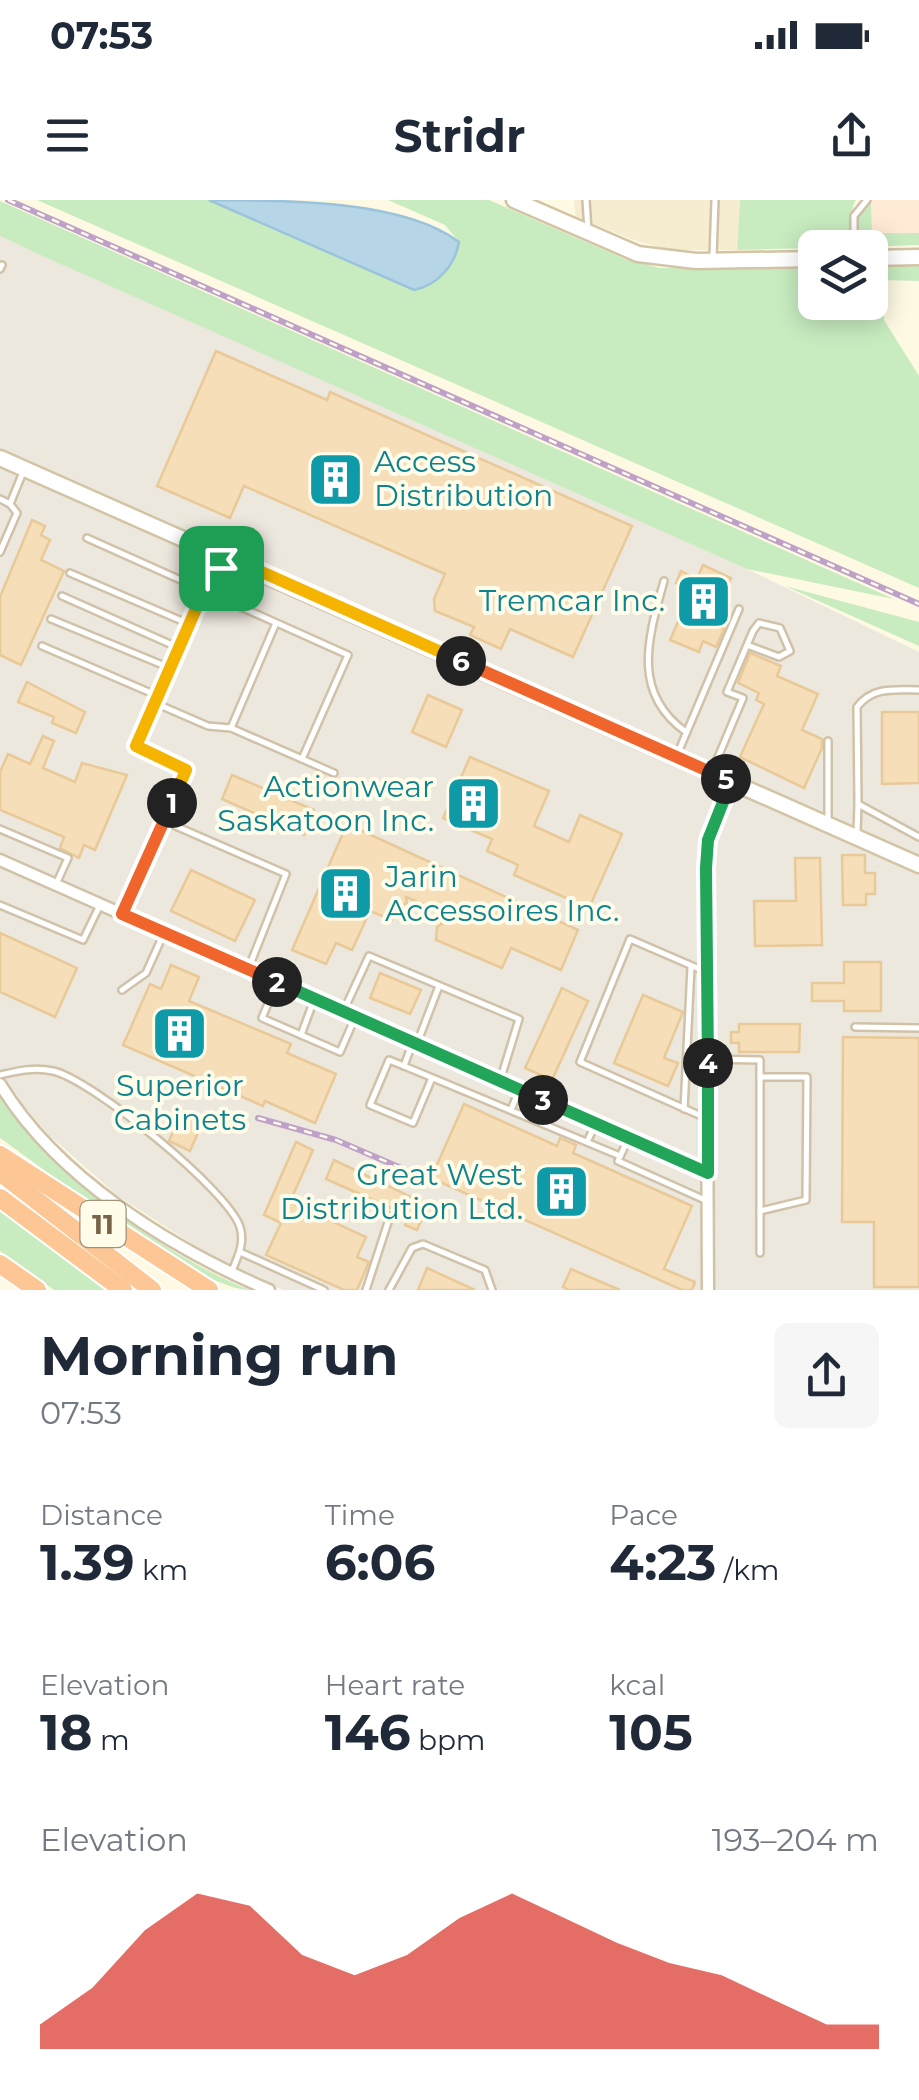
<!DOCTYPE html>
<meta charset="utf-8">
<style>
body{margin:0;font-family:Montserrat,sans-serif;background:#f6f6f7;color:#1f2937;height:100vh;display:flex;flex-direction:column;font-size:38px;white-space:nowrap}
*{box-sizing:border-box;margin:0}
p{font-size:32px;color:#747a83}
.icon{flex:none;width:55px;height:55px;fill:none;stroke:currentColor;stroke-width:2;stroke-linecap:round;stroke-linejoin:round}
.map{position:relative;height:1090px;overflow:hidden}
.sheet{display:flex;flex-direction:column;background:#fff;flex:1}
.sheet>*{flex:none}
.buttons{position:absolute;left:798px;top:30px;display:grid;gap:20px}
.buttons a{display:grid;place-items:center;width:90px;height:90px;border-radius:15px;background:#fff;box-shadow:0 5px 25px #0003;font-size:50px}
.pin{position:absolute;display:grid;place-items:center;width:85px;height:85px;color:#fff;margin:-42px;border-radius:20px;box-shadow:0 5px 15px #0006}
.km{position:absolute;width:50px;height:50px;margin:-25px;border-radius:50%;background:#222;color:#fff;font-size:28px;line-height:50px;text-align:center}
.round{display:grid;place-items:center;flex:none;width:105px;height:105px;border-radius:15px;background:#f6f6f7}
.head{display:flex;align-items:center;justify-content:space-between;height:170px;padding:0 40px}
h1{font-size:55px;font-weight:700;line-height:75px}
.metrics{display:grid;grid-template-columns:repeat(3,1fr);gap:15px;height:170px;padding:10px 40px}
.metrics div{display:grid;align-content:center}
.metrics b{font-size:50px;font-weight:700}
.metrics small{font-size:28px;font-weight:400}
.metrics p{font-size:28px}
.chart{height:280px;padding:20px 40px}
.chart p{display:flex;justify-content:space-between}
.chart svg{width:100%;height:180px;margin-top:10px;fill:#d93025;opacity:.7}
.status{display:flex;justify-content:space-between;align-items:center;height:70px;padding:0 50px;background:#fff;direction:ltr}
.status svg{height:28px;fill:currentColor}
header{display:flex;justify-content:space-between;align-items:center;height:130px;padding:0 40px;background:#fff;font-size:45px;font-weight:700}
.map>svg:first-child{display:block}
.residential{fill:#f6edd0}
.commercial{fill:#ffebd5}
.industrial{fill:#ede8de}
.green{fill:#c8ecc0}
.water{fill:#b6d6e8;stroke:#9bc3db;stroke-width:2.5}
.building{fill:#f5deb8;stroke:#e9c997;stroke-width:2.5}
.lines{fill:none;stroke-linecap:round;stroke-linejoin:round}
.lane-casing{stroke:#d0c2a8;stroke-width:10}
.street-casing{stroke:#d0c2a8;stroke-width:15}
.secondary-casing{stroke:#d3c4a5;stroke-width:19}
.highway-casing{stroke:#fff;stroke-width:22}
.lane{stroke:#fff;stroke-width:5}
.street{stroke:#fff;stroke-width:10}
.secondary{stroke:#fff;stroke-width:14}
.highway{stroke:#fcc795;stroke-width:18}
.rail-casing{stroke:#bfa0c8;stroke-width:6}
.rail{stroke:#fffcea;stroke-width:2.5;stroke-dasharray:8;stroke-linecap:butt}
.split-1-casing{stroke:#fff;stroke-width:20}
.split-2-casing{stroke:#fff;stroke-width:20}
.split-3-casing{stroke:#fff;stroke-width:20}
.split-4-casing{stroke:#fff;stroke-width:20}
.split-5-casing{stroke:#fff;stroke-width:20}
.split-6-casing{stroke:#fff;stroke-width:20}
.split-7-casing{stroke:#fff;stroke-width:20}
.split-1{stroke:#f5b400;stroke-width:12}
.split-2{stroke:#f0652b;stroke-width:12}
.split-3{stroke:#22a559;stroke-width:12}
.split-4{stroke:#22a559;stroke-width:12}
.split-5{stroke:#22a559;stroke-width:12}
.split-6{stroke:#f0652b;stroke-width:12}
.split-7{stroke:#f5b400;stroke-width:12}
.labels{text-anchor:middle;stroke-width:8;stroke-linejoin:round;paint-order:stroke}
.shield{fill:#fffcea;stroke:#a09178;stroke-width:2.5}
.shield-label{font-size:28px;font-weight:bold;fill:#776347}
.culture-label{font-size:30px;fill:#0d838f;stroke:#fffcea;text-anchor:end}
</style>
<div class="status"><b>07:53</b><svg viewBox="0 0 49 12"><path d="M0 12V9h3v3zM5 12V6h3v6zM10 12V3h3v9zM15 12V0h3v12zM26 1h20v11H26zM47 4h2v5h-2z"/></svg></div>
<header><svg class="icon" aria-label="menu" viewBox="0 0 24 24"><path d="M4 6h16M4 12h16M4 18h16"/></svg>Stridr<svg class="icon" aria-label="share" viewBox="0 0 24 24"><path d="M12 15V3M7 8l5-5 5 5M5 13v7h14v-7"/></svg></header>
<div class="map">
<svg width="919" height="1090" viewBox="0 0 919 1090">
<rect width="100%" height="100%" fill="#fef9e2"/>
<polygon class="residential" points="574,0 740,0 737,50 668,50 631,39 576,17"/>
<polygon class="commercial" points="871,0 919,0 919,33 872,33"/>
<polygon class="industrial" points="0,36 745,368 919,452 919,1090 283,1090 228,1067 118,996 50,936 22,904 0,870"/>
<g class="green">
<path d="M37 0H209L414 90C438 85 455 65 459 42L445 25 388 0H489L625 59 660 68 815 67V102H870V66L919 65V81L882 80 884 120 919 176V388Z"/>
<path d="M740 0H856C847 15 855 33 846 47L737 50Z"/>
<polygon points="0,1 63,29 894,399 747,369 47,58 0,36"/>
<polygon points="871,3 872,33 919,33 919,45 860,47 856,18"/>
<polygon points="785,386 919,422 919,446"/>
<path d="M0 896C49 973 165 1055 249 1090 201 1090 47 971 0 938Z"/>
<polygon points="0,1011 105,1090 54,1090 0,1051"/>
</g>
<path class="water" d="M209 0C285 0 404 0 459 42 455 65 438 85 414 90Z"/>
<g class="building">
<polygon points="216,151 327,200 330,192 632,326 573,457 510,429 501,449 470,435 474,427 435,411 434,399 445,374 244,286 230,318 157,286"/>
<polygon points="32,320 45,326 41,335 50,340 41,360 64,371 21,465 0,455 0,397"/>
<polygon points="703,365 731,378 711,424 724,429 716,447 703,441 699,452 670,440 692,390 676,383 681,371 697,379"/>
<polygon points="750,453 781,466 777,476 818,494 802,530 822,539 822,548 804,588 740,557 764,504 756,500 759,493 738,483"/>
<polygon points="27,482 85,512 76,533 52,523 54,517 18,502"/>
<polygon points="428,495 462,510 446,547 412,532"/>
<polygon points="882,512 919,512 919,583 882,584"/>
<polygon points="43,536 54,541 43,568 75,582 82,563 127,575 95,650 84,645 79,658 60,648 64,637 0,610 0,572 8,554 30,564"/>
<polygon points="470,557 549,591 534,626 569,642 580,615 622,634 589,708 514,675 518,665 487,651 492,639 443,618"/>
<polygon points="232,575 314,610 304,635 222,599"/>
<polygon points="347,624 578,730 561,770 511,748 502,768 436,740 437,727 442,724 434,709 406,697 407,704 400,704 392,720 370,711 352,750 336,743 326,764 292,750"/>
<polygon points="842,655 865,655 865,673 875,673 875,694 866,694 866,705 843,705"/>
<polygon points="795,658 820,658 822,745 755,746 754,701 796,701"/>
<polygon points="191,670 255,700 235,741 171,711"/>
<polygon points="0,733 77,768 55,817 0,792"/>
<polygon points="844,762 881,762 881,811 844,811 844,801 812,801 812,783 844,783"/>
<polygon points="171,765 199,777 189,801 291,844 287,853 336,874 315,923 265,901 263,906 123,845 150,784 161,789"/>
<polygon points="380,773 421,790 410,814 370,798"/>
<polygon points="562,788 588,801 552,880 525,868"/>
<polygon points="643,795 683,812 664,858 678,863 668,886 614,863"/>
<polygon points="739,824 800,824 799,852 739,852 739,843 731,843 731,832 739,832"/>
<polygon points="843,837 919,838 919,1087 874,1087 874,1022 842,1022"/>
<polygon points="464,904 557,946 560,938 576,945 573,953 692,1006 664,1069 695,1082 692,1090 682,1090 431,978"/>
<polygon points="182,911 203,921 190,951 169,941"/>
<polygon points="296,942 313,950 290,1002 366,1037 357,1057 369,1062 357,1090 344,1090 266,1055 281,1023 264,1015"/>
<polygon points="334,960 428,1005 417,1030 405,1025 409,1016 326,979"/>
<polygon points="427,1068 475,1090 418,1090"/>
<polygon points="571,1069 620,1090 569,1090 563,1087"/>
</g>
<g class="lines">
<defs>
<g id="lane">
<polyline points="586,0 588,31"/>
<polyline points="854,48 854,16 867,0"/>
<polyline points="713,57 715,0"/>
<polyline points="0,69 2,65"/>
<polyline points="0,299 10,304"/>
<polyline points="87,338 348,455 302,559"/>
<polyline points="0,352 17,313 10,304 23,272"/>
<polyline points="70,373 189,424"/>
<path d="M664 381C648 438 631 493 686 532"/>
<polyline points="62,396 179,448"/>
<polyline points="51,419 170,468"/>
<polyline points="276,423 231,528 334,573"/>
<polyline points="42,446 158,496"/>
<polyline points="155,503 208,526 231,528"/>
<polyline points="677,555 739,409"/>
<polyline points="713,569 743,498 727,492 753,431 759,423 780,428 790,451 779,457 747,445"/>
<path d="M858 604 857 507C873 486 895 490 919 490"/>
<polyline points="164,621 286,674 249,767"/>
<polyline points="828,621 828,541"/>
<polyline points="0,629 68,658 57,682"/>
<polyline points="857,632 858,604 919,637"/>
<polyline points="0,705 83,740 100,705"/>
<polyline points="122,715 187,570 136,547 199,402 212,393 225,359"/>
<polyline points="704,771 630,739 580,862 708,919"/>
<polyline points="277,782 262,818 340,852 354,820"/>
<polyline points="122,790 146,773 164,733"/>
<polyline points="344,810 369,756 519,819 500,881"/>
<polyline points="855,827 919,828"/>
<polyline points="301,835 314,800"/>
<polyline points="418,841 439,786"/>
<polyline points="412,844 404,866 620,956"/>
<polyline points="708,859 760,860 760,1053"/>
<polyline points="404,866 389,860 370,905 413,923 432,878"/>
<path d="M0 875C18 871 34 867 53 871 91 879 228 990 240 1027 245 1043 238 1056 232 1071"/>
<polyline points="684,909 691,767"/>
<polyline points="511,910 519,890"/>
<polyline points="628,939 618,961 705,1000"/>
<polyline points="587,942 596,923"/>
<polyline points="760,1011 806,1000 807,877 760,877"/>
<polyline points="240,1052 324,1090"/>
<polyline points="366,1090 390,1016"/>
<polyline points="389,1090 412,1048 423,1044 485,1070 492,1090"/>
</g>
<g id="street">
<polyline points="0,660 708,973"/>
<path d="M0 884C57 978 171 1048 269 1090"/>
<polyline points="708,1090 706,668 708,640 731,582"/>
</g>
<g id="secondary">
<polyline points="514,0 638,54 696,61 815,59"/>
<polyline points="870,58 919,57"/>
<polyline points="0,258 919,665"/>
</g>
<g id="highway">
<polyline points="0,955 209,1090"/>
<polyline points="0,972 152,1090"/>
<polyline points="0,998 123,1090"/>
<polyline points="0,1064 37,1090"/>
</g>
</defs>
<use href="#lane" class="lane-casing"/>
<use href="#street" class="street-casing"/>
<use href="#secondary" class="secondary-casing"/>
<use href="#highway" class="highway-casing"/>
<use href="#lane" class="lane"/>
<use href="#street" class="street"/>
<use href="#secondary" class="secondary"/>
<use href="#highway" class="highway"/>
<defs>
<g id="rail">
<polyline points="8,0 919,404"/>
<polyline points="258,918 336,940 436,983"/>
</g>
</defs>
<use href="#rail" class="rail-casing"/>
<use href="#rail" class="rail"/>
</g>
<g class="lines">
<defs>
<polyline id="split-1" points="172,603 186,570 136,546 199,402 212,393 221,368"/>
<polyline id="split-2" points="172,603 122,714 277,782"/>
<polyline id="split-3" points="277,782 543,900"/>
<polyline id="split-4" points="543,900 708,973 708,863"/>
<polyline id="split-5" points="708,863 706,668 708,640 731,582 726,579"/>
<polyline id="split-6" points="461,461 726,579"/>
<polyline id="split-7" points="221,368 226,356 461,461"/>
</defs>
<use href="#split-1" class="split-1-casing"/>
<use href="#split-2" class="split-2-casing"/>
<use href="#split-3" class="split-3-casing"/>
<use href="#split-4" class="split-4-casing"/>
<use href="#split-5" class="split-5-casing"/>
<use href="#split-6" class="split-6-casing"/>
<use href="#split-7" class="split-7-casing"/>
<use href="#split-1" class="split-1"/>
<use href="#split-2" class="split-2"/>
<use href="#split-3" class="split-3"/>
<use href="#split-4" class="split-4"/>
<use href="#split-5" class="split-5"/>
<use href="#split-6" class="split-6"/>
<use href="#split-7" class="split-7"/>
</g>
<defs>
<symbol id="building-square" viewBox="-11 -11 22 22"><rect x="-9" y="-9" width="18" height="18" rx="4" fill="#0f9aa8" stroke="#fffcea"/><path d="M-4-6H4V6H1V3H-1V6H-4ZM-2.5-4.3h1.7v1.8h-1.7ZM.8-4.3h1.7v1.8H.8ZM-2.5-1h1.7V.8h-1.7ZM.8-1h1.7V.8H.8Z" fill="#fff"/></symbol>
</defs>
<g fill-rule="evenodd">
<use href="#building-square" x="304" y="248" width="63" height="63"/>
<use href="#building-square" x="672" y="370" width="63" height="63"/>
<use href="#building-square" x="442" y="572" width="63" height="63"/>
<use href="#building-square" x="314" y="662" width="63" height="63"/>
<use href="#building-square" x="148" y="802" width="63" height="63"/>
<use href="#building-square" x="530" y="960" width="63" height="63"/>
</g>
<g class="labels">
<rect class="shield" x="80.5" y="1001" width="45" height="46" rx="8"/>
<g class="shield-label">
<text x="103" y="1034">11</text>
</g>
<g class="culture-label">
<text x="374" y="272" text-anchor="start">Access<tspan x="374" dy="34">Distribution</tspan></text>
<text x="665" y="411">Tremcar Inc.</text>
<text x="434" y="597">Actionwear<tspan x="434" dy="34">Saskatoon Inc.</tspan></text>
<text x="385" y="687" text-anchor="start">Jarin<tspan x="385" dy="34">Accessoires Inc.</tspan></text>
<text x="180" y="896" text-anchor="middle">Superior<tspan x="180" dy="34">Cabinets</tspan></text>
<text x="523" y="985">Great West<tspan x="523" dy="34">Distribution Ltd.</tspan></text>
</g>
</g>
</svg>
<div class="buttons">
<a><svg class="icon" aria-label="layers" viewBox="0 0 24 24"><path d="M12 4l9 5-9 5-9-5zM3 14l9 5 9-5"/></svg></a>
</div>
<div class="pin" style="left:221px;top:368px;background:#1e9e55"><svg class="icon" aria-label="arrive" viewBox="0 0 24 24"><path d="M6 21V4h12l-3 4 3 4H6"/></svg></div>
<b class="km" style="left:172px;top:603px">1</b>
<b class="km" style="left:277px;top:782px">2</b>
<b class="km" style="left:543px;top:900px">3</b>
<b class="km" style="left:708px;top:863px">4</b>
<b class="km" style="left:726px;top:579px">5</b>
<b class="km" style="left:461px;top:461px">6</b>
</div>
<section class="sheet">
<div class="head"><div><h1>Morning run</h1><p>07:53</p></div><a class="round"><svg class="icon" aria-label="share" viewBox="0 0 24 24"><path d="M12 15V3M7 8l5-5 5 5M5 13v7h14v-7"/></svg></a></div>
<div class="metrics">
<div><p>Distance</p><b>1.39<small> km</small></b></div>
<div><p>Time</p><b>6:06</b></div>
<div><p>Pace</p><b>4:23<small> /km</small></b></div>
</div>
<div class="metrics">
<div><p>Elevation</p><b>18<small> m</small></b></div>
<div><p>Heart rate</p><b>146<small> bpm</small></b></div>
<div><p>kcal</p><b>105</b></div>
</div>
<div class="chart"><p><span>Elevation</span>193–204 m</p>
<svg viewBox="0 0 160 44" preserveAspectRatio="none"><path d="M0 44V38L10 29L20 15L30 6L40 9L50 21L60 26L70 21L80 12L90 6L100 12L110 18L120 23L130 26L140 32L150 38L160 38V44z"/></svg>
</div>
</section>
